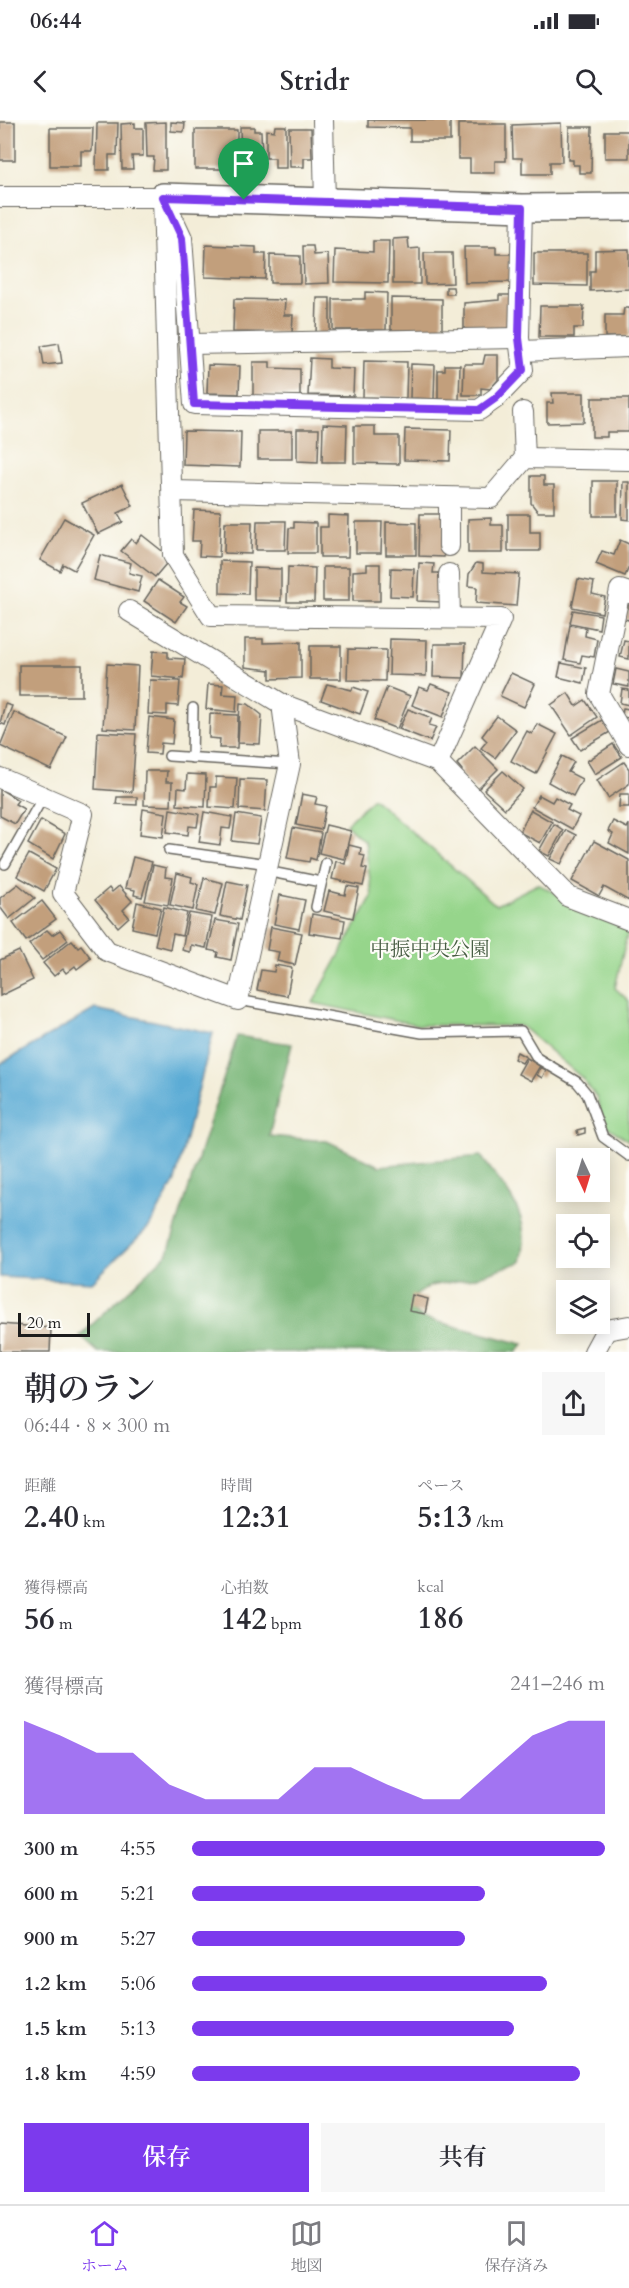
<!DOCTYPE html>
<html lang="ja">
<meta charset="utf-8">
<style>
body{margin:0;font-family:Cardo,"Noto Serif JP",serif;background:#f7f7f7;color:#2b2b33;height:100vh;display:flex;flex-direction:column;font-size:22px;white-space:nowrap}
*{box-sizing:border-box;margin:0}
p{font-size:20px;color:#7c7c81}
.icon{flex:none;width:33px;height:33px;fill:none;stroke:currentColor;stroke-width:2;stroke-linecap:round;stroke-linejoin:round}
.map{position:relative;height:1232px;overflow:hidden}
.drawer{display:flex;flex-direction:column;background:#fff;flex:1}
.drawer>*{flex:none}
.needle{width:39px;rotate:176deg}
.tools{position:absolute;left:556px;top:1028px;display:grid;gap:12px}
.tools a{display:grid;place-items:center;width:54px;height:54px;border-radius:0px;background:#fff;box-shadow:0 3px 15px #0003;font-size:30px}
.scale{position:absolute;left:18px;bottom:15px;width:72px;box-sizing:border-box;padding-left:6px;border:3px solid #1c1c1c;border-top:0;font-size:16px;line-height:21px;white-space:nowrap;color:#1c1c1c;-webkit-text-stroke:4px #fdfcf7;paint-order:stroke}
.pin{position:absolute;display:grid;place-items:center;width:51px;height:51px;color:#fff;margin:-62px -26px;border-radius:50% 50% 50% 0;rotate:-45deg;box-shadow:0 0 6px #0007}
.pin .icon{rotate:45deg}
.round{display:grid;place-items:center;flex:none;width:63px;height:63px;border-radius:0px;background:#f7f7f7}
.summary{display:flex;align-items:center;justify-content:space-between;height:102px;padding:0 24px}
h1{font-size:33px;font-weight:600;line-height:45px}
.stats{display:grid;grid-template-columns:repeat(3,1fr);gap:9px;height:102px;padding:6px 24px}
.stats div{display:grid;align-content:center}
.stats b{font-size:30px;font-weight:600}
.stats small{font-size:16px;font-weight:400}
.stats p{font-size:16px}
.chart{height:168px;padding:12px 24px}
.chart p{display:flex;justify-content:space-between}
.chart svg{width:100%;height:108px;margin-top:6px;fill:#7c3aed;opacity:.7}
.action{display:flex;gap:12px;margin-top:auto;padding:12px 24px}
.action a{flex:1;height:69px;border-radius:0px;background:#7c3aed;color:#fff;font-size:24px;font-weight:600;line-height:69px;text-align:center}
.action a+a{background:#f7f7f7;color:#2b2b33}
ul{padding:0 24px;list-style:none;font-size:20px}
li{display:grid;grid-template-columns:96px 72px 1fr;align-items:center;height:45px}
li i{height:15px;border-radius:8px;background:#7c3aed}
.status{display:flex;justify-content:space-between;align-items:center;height:42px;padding:0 30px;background:#fff;direction:ltr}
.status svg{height:16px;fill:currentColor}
header{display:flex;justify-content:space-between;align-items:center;height:78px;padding:0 24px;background:#fff;font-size:27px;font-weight:600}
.tabs{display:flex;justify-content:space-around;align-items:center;height:84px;border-top:2px solid #e1e1e2;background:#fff;font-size:16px;color:#7c7c81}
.tabs a{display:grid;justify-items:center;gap:3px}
.tabs .current{color:#7c3aed}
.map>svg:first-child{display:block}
.green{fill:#96d58b;stroke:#597854;stroke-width:1.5}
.forest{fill:#78b677;stroke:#4a694a;stroke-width:1.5}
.water{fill:#5bacd5;stroke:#3c6478;stroke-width:1.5}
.building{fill:#c29f7b}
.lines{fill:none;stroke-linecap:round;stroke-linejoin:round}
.lane-casing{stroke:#67655e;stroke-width:12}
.street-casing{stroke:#67655e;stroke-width:22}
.secondary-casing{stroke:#67655e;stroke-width:30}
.lane{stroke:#fff;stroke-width:9}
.street{stroke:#fff;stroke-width:20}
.secondary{stroke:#fff;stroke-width:27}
.route-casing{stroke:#fff;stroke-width:12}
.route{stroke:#7c3aed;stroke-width:8}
.labels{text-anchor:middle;stroke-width:4.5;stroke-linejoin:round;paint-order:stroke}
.park-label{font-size:20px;fill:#475d43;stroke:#fdfcf7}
</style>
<div class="status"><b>06:44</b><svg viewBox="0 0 49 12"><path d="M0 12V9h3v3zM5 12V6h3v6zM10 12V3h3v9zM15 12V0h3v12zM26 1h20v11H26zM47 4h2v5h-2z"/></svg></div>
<header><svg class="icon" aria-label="back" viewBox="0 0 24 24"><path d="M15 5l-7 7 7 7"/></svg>Stridr<svg class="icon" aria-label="search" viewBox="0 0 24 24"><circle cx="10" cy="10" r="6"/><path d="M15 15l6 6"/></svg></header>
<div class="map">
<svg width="629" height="1232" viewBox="0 0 629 1232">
<rect width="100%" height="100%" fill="#fdfcf7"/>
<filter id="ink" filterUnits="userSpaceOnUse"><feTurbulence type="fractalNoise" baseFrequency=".0167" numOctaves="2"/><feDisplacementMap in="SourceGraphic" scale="12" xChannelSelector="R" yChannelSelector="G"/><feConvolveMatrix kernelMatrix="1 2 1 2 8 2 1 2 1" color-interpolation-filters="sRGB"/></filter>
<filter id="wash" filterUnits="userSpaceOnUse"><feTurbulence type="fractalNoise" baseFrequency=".008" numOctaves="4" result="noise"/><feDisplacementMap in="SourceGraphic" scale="24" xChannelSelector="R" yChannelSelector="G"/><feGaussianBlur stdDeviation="1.35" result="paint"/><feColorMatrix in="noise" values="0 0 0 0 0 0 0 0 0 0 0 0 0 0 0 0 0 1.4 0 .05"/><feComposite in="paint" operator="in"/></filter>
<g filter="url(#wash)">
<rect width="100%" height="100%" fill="#f3edd8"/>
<polygon class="green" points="373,678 496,785 538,764 628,811 615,868 629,881 629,1021 602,1003 597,978 582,958 521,906 419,905 313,883 372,776 365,722 346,704"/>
<path class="forest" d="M237 916 292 924 269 1016 327 1021 379 1046 481 1036C507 1073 533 1094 521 1142L473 1158 430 1166 415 1176 411 1184 415 1193 423 1198 523 1224 517 1232H98L80 1216 168 1133Z"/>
<polygon class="water" points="95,889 213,913 175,1061 149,1107 92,1162 0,1157 0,944"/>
<g id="blocks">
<g class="building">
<polygon points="368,0 450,0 450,21 410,21 410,8 368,7"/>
<rect x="0" y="2" width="15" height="38"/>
<polygon points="166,2 166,50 153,50 154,37 147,37 146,3"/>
<polygon points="171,2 185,3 184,12 171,11"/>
<polygon points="97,3 118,3 117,35 109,35 109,50 96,50"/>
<polygon points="135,3 135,8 143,8 143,36 132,36 133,49 122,49 121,4"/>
<polygon points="561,3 562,42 550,42 550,54 522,54 522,38 513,38 512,5"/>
<polygon points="458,4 506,4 506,41 495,41 495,53 470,53 470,39 458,39"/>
<polygon points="275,6 286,6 286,48 275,48 275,38 266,38 266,10 274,11"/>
<polygon points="240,7 254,7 254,11 261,11 262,37 252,37 253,51 241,51"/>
<polygon points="569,7 592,7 591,53 579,53 579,45 573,45 573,40 568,40"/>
<polygon points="50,8 93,8 92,31 81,31 81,46 50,46"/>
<polygon points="289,8 311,8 312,38 304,38 304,47 290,47"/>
<rect x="195" y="10" width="42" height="39"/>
<rect x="605" y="11" width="24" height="27"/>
<polygon points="408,118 409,129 420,128 420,164 393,164 393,119"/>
<polygon points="373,121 389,121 388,163 334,162 335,130 373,132"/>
<polygon points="206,125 256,127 256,134 266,134 265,159 205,157"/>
<polygon points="303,126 313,126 314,135 328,134 329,163 304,164"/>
<polygon points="464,127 496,127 496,134 512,134 511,162 465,163"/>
<polygon points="629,129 629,169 590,171 590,151 595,151 595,130"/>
<polygon points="424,133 452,133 453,163 425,164"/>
<polygon points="534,133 587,133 587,166 534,165"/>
<polygon points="270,135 300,136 300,163 270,163"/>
<polygon points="446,167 453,167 454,174 446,174"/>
<polygon points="365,172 387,173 386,210 333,210 333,179 365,179"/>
<polygon points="499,175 512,175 511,210 464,212 464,183 499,180"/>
<polygon points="317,178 330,178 330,215 316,215"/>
<polygon points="391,178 442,179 442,211 391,210"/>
<polygon points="234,179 285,180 284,195 293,195 292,213 233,212"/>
<polygon points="540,186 584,186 583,208 574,208 574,217 539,217"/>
<polygon points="624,188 629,188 629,217 605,217 605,195 623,195"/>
<polygon points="59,223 62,243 44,245 41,226"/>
<polygon points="485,235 498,235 498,260 490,269 481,268 481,275 463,275 464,244 483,244"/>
<polygon points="310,238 329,239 329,248 354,249 353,276 308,275"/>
<polygon points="364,241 407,242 406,278 363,277"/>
<polygon points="253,242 270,242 270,248 300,249 300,276 253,276"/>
<polygon points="411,244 435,245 434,279 410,278"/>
<polygon points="208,245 240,246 239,274 207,273"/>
<polygon points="445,245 460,245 459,280 438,279 438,250 445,250"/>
<polygon points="552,273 584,273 584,302 547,303 547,283 553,283"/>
<polygon points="592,278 629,278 629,312 607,312 607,317 592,317"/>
<polygon points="323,304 347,305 346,342 322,342"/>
<polygon points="354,306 375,306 375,316 399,316 399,344 354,343"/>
<polygon points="297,309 319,309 318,342 297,341"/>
<polygon points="405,309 451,310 450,341 404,340"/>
<polygon points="184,311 241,312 240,347 183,345"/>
<rect x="258" y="311" width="34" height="28"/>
<polygon points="531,356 544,356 544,365 554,365 554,392 538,392 531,383"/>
<rect x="593" y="361" width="24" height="35"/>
<polygon points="623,362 629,362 629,400 622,399"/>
<polygon points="122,364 133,386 118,393 123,402 98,414 82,383"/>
<polygon points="194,390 221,391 219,437 199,436 200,421 192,421"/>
<polygon points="420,394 445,394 444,437 419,436"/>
<polygon points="508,394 530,394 530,412 540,412 540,431 508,431"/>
<polygon points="328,395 349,396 348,437 320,437 320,407 328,407"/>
<polygon points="64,398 94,415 74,450 63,444 60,451 40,440"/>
<polygon points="491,398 491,405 503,405 503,433 468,433 468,399"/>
<polygon points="257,401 286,401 285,430 256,430"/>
<polygon points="225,402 252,402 251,434 224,433"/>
<polygon points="294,402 316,403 316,433 288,433 289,408 294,408"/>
<polygon points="356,402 382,402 381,433 356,433"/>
<polygon points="386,402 416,403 416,435 386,435"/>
<polygon points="142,415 171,438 155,457 121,431 131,419 136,423"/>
<polygon points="620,420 629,424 629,447 625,456 596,444 602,431 614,435"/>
<polygon points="100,435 131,443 129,453 142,456 138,472 94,460"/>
<polygon points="220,441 249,442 248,474 220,473"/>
<polygon points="419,443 434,444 433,453 443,453 443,482 417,481"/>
<polygon points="476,443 483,444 483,452 519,454 516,486 476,483 477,467 468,466 469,454"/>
<polygon points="367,444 380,444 380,481 353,481 353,451 367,450"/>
<polygon points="288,447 315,448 314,482 287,482"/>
<rect x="323" y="447" width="26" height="34"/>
<polygon points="254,448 281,449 281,481 254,480"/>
<polygon points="391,448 414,449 413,477 390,476"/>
<polygon points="578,459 594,462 592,474 605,477 602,493 572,487"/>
<polygon points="158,460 184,477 180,482 187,486 176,502 144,481"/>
<polygon points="627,485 629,485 629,500 624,499"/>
<polygon points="573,490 601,495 599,509 570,503"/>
<polygon points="570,505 586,508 585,516 597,519 594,537 582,535 580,543 564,540"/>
<polygon points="245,519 263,519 263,523 301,522 301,558 270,559 270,550 245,547"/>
<polygon points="390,519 427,520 426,556 389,555"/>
<polygon points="624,520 629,521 629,539 620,537"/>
<polygon points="434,524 465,524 464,558 433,557"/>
<rect x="310" y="526" width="31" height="33"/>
<polygon points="348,529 386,530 385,561 347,560"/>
<polygon points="153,531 168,532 168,538 185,539 183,559 151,556"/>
<polygon points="561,543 586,548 583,563 558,557"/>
<polygon points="107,544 138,546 135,610 103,608"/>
<rect x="19" y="545" width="63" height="31"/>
<polygon points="616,549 629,552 629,567 613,564"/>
<polygon points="511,553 535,564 524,587 500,576"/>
<polygon points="150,560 180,561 178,586 167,585 167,595 148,594"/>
<polygon points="208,564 223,565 222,574 237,575 236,592 206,589"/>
<polygon points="327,564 352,570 353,567 368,572 360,594 321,580"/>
<polygon points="431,564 452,572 443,597 412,585 419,567 428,570"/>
<polygon points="387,567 410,576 397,609 374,600"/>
<polygon points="622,569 629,570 629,585 620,583"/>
<polygon points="568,573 576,586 585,580 597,597 571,615 551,585"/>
<polygon points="240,583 248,584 262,595 260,624 238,623"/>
<polygon points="5,584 12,586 5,605 0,603"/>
<polygon points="623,588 629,589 629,598 622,597"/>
<polygon points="408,589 432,598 429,605 436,607 430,621 399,609"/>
<polygon points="14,592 67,617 51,650 0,626"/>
<polygon points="210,594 238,595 237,628 219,628 220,619 209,618"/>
<polygon points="497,596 516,610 495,638 481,628 487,621 482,616"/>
<polygon points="149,597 174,600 172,624 161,623 160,634 146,633"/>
<polygon points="602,600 610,612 580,630 572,618"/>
<polygon points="537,604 557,614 536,654 511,641 527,611 532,614"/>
<polygon points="98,612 136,614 132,672 95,669"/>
<polygon points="613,624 622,637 595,654 587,641"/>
<polygon points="475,626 498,649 477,670 461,654 462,650 457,644"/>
<polygon points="562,636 574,642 568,652 582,659 573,676 548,662"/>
<polygon points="624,642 629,649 629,664 608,678 597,660"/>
<polygon points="145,651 167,651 166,662 172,662 171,686 144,685"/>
<polygon points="503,651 523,669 505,689 484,670"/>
<polygon points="187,654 206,655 205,687 177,685 178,668 186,669"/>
<polygon points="216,657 237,658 235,689 209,687 210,667 216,667"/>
<polygon points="240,659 267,660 265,691 239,689"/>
<polygon points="0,669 18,680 15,684 24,689 15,704 0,696"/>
<polygon points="302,674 317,677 315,684 326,686 321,710 296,705"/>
<polygon points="620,674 629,674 629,687 619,687"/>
<polygon points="539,675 552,682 555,677 570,685 567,690 579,696 572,709 532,687"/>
<polygon points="117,677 137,677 137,685 116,684"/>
<polygon points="143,689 166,693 163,717 140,714"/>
<polygon points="170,689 199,694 197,707 189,706 188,715 167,712"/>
<polygon points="531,690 552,702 540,723 519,712"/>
<polygon points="204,692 232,697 230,709 222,708 220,725 199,722"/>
<polygon points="236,694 261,698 257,724 232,721"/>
<polygon points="41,700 65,714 53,739 28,724"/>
<polygon points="613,701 627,708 629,704 629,734 609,723 613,714 608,711"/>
<polygon points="554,704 563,710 549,736 539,731"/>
<polygon points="326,705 351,711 344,739 319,733"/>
<polygon points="293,708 321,713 316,740 310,738 309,742 287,738"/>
<polygon points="566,710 576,715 561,744 550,739"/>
<polygon points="594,721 629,740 629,781 604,767 599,776 572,761"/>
<polygon points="349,725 361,728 360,735 365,736 362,748 367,749 363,766 332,759 336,741 345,744"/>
<polygon points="29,734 56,749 44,771 17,756"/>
<polygon points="133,737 152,742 142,777 134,775 135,770 125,768"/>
<polygon points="153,745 166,748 165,757 173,758 168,785 145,781"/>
<polygon points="177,753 192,757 191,762 198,764 193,790 170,785"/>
<polygon points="204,758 223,763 215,795 196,791"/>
<polygon points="227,761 247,765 240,800 220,796"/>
<polygon points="18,764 35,778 9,799 0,787 0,778"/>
<polygon points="119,766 132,781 123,790 129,797 118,807 95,780 109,768 112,772"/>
<polygon points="347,766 359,768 353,798 324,791 329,771 345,775"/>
<polygon points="280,775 305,780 299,809 274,804"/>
<polygon points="42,781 56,799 26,821 13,803"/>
<polygon points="137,782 161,788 155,813 132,808"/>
<polygon points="164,787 187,793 182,816 173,814 170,829 155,825"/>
<polygon points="189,793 212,797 206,828 191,825 190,832 182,830"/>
<polygon points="312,794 345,800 342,818 309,813"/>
<polygon points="215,800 238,804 231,840 217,837 218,832 208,830"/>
<polygon points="271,807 302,813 295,845 277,841 279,832 267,830"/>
<polygon points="47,810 52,815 60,810 68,820 42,840 29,824"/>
<polygon points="72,820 78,827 81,825 91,838 77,849 75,846 66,853 63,849 54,856 43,843"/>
<polygon points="19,831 33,860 0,876 0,840"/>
<polygon points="275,845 292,848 287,876 257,870 261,850 274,852"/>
<polygon points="517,932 526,937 522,943 514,939"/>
<polygon points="527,938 540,946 531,961 518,954"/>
<polygon points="541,947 546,950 542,958 537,955"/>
<polygon points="585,1008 585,1013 578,1015 577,1010"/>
<polygon points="412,1175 428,1179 425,1194 409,1191"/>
<polygon points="0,1204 51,1208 50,1232 0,1232"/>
</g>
</g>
</g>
<g filter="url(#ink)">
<use href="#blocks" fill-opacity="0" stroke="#67655e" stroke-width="1.5"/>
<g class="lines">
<defs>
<g id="lane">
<polyline points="169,636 290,644"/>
<polyline points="192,638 193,588"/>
<polyline points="169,730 268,744"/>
<polyline points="5,744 43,677"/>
<polyline points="266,751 321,762"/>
<polyline points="316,787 326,743"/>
<polyline points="238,880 422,913 521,911 537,938 577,962 587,974 603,1017 629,1036"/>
</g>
<g id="street">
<polyline points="323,0 325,82"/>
<polyline points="0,77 163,77"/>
<polyline points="163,77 173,435 211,496 501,499 438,642"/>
<polyline points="168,88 182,118 194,284 479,290 496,278 523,250 519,218 522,88"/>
<polyline points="190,224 519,218"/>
<polyline points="521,231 629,227"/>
<polyline points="523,292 525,338"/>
<polyline points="172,371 491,378 525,338 629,340"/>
<polyline points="449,378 449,426"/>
<polyline points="449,454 450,497"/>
<polyline points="629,473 620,470 599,574 629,625"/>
<polyline points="129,491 282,584 438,642 569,777 629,800"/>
<polyline points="0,658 83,694 63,773 107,831 238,880 290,644 282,584"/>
<polyline points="594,1232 606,1210 629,1206"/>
</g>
<polyline id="secondary" points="163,77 522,88 629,87"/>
</defs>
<use href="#lane" class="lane-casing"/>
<use href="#street" class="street-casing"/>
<use href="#secondary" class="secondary-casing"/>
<use href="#lane" class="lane"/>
<use href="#street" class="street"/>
<use href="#secondary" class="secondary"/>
</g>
</g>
<g class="lines" filter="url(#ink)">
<defs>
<polygon id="route" points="163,77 522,88 519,218 523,250 496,278 479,290 194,284 182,118"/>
</defs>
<use href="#route" class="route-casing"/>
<use href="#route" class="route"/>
</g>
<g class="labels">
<g class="park-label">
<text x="430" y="836">中振中央公園</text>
</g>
</g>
</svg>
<div class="tools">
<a><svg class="needle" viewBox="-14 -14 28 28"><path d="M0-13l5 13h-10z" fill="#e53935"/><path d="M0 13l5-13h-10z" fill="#7c7c81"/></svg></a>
<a><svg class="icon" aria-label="locate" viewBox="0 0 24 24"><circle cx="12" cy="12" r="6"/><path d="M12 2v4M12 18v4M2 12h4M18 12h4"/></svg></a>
<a><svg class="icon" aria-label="layers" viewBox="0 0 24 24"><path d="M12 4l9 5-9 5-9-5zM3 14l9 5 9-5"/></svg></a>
</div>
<div class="scale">20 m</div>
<div class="pin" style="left:244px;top:80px;background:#1e9e55"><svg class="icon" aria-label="arrive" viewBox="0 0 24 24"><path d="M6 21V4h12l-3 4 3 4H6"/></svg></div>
</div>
<section class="drawer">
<div class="summary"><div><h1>朝のラン</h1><p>06:44 · 8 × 300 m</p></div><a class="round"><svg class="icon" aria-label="share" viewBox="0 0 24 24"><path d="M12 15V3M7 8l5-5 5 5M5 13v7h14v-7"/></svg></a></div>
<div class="stats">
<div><p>距離</p><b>2.40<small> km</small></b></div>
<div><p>時間</p><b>12:31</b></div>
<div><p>ペース</p><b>5:13<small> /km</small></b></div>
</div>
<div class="stats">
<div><p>獲得標高</p><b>56<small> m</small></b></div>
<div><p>心拍数</p><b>142<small> bpm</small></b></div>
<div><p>kcal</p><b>186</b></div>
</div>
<div class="chart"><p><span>獲得標高</span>241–246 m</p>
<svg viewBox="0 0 160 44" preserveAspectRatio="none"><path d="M0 44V6L10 12L20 19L30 19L40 32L50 38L60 38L70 38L80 25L90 25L100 32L110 38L120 38L130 25L140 12L150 6L160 6V44z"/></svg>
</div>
<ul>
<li><b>300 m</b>4:55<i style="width:100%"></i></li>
<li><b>600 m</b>5:21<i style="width:71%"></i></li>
<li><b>900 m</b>5:27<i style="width:66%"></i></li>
<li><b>1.2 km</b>5:06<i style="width:86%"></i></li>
<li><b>1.5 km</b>5:13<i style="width:78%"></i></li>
<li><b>1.8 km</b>4:59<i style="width:94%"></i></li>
</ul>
<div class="action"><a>保存</a><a>共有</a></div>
</section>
<nav class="tabs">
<a class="current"><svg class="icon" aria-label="home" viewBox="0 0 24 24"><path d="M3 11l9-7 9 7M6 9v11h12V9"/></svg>ホーム</a>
<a><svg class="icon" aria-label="map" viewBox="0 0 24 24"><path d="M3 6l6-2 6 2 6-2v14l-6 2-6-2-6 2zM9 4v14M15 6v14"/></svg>地図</a>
<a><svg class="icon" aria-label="saved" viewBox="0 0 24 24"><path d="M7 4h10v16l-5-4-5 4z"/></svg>保存済み</a>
</nav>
